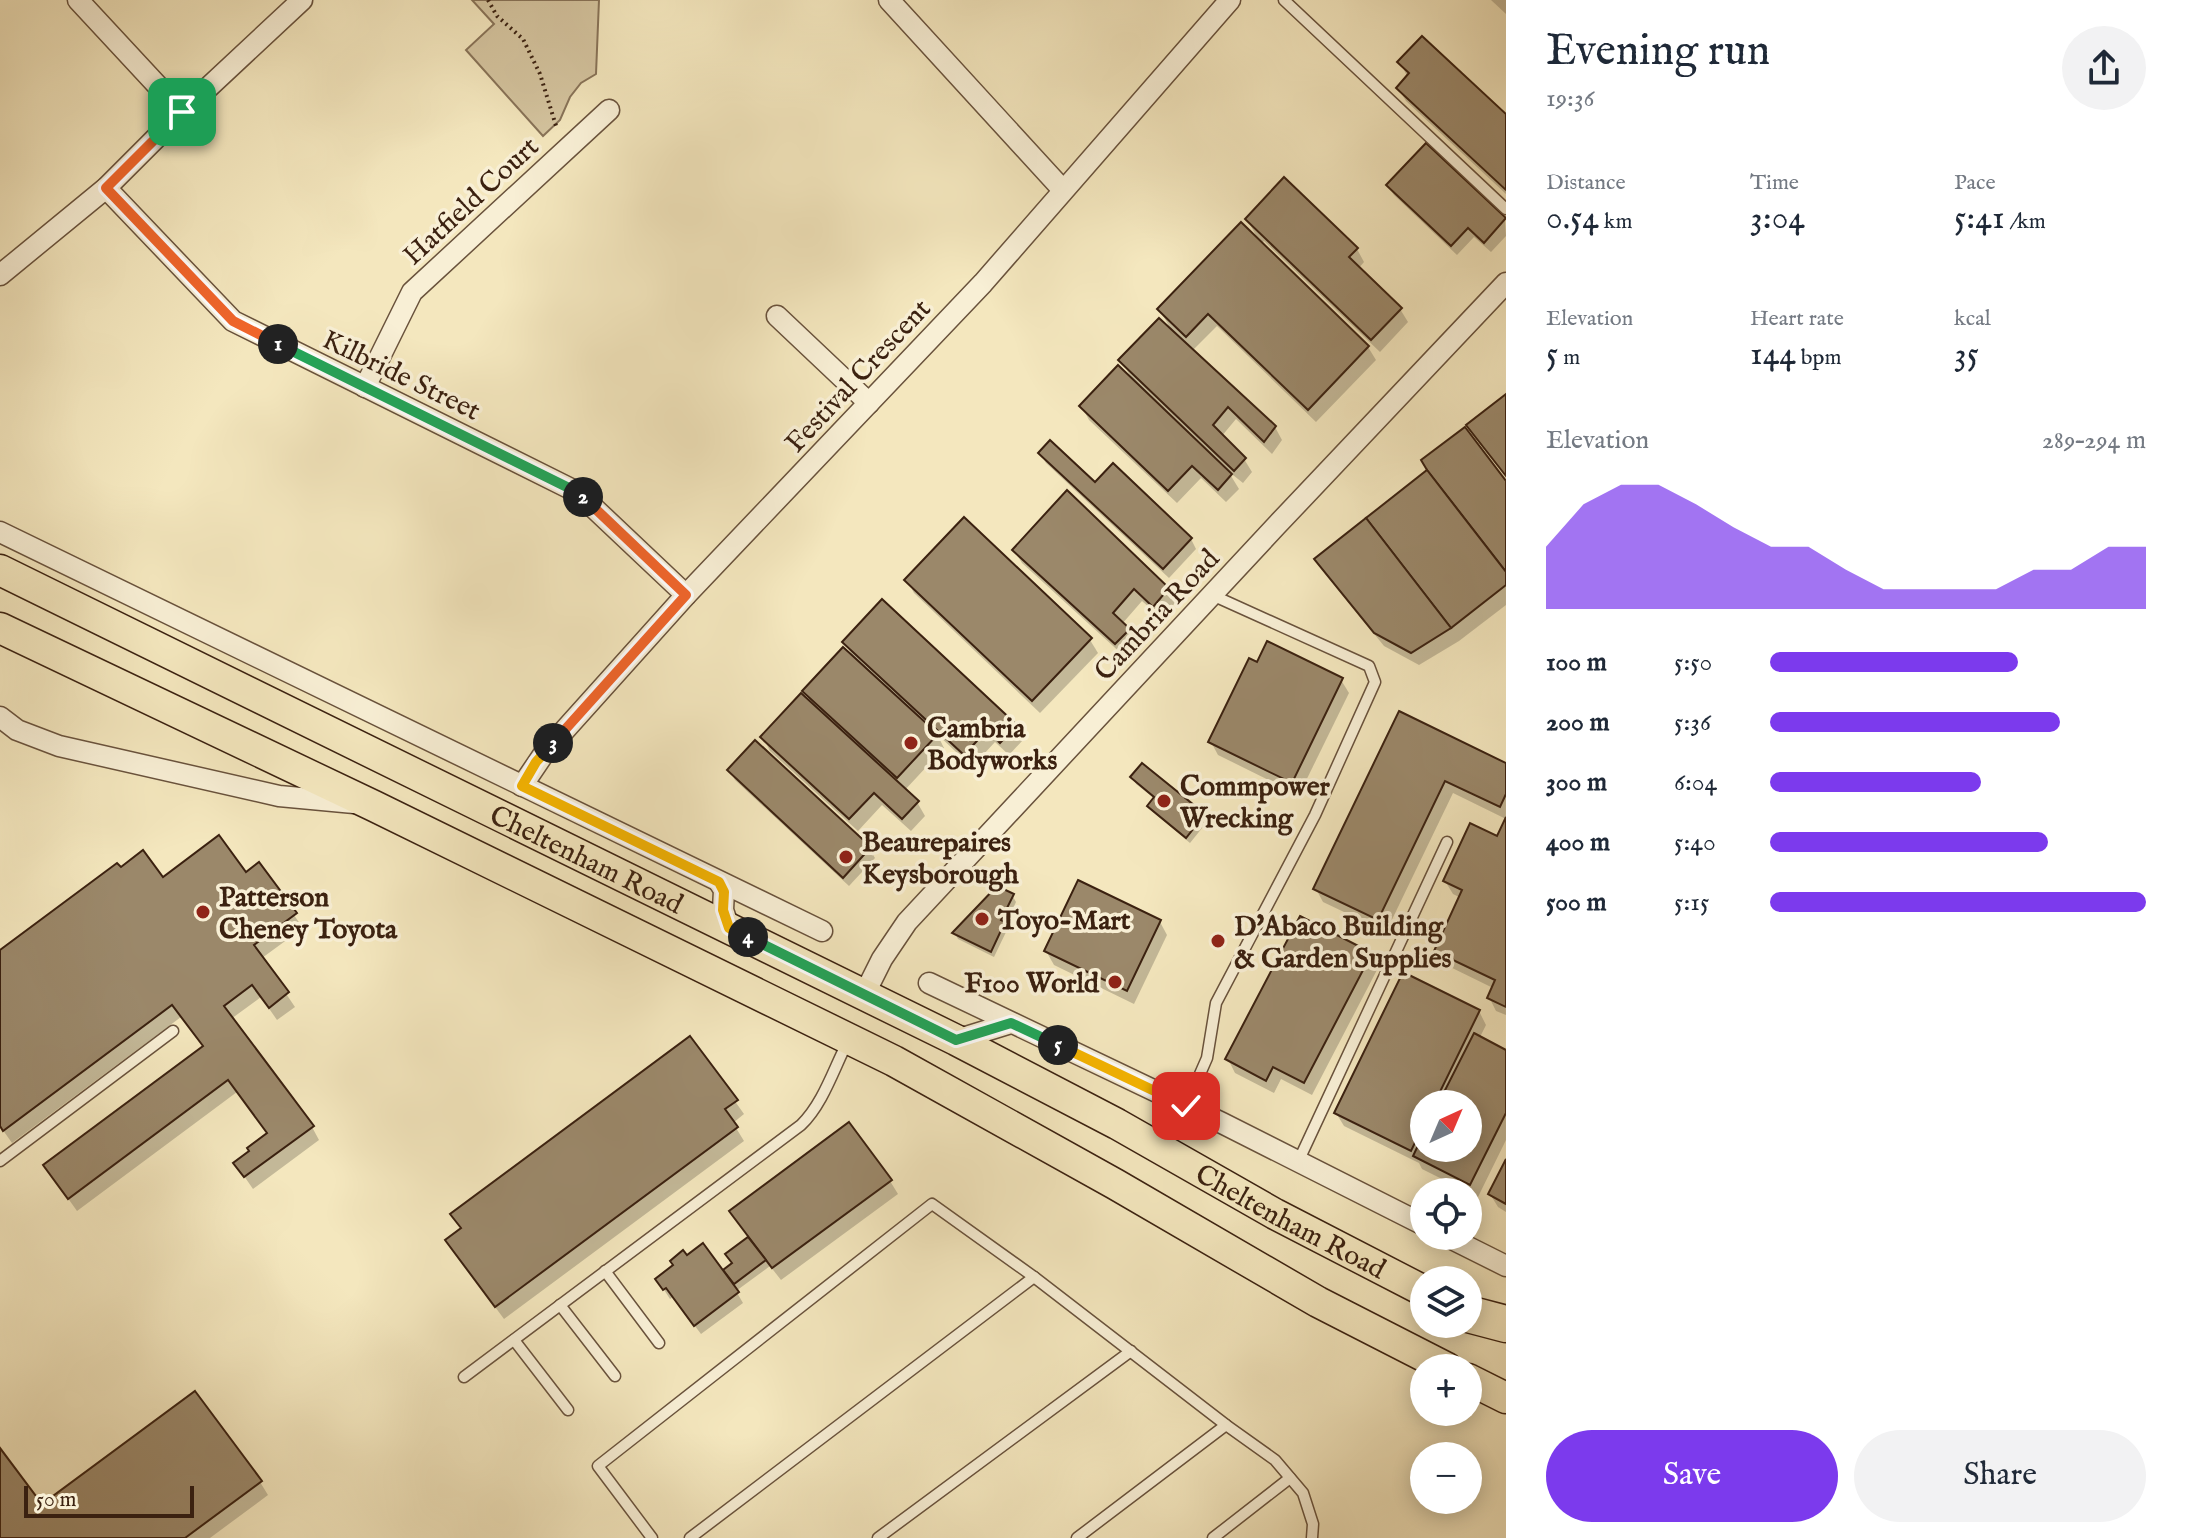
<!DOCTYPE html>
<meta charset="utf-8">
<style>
body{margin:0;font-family:"IM FELL English",serif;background:#f2f2f3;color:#1f2937;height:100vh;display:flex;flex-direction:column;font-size:30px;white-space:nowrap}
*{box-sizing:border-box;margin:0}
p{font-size:26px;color:#747a83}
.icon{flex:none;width:44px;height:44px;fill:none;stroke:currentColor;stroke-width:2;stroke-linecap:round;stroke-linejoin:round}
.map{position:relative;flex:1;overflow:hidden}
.details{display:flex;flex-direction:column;background:#fff;width:680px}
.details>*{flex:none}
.needle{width:52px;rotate:44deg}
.buttons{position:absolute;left:1410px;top:1090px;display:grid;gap:16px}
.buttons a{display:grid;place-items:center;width:72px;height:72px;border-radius:50%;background:#fff;box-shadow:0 4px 20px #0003;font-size:40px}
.scale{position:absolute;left:24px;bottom:20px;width:170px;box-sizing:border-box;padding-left:8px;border:4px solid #3b2110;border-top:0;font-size:22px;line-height:28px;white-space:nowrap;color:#3b2110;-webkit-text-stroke:6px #f8efd5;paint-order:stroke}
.pin{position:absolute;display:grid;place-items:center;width:68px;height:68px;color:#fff;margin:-34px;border-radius:16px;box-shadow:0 4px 12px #0006}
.km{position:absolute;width:40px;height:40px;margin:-20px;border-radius:50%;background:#222;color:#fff;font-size:22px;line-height:40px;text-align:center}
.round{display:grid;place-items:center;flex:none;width:84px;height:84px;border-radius:42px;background:#f2f2f3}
.summary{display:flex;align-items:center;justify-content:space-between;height:136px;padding:0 40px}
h1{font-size:44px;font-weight:600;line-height:60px}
.stats{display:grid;grid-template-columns:repeat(3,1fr);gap:12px;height:136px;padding:8px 40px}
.stats div{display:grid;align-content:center}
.stats b{font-size:34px;font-weight:600}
.stats small{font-size:22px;font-weight:400}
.stats p{font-size:22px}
.chart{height:224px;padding:16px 40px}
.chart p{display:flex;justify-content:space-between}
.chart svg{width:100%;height:144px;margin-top:8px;fill:#7c3aed;opacity:.7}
.primary-button{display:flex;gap:16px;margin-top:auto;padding:16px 40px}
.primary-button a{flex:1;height:92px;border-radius:48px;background:#7c3aed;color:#fff;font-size:32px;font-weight:600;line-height:92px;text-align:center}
.primary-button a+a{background:#f2f2f3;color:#1f2937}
ul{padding:0 40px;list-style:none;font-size:26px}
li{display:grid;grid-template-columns:128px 96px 1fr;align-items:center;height:60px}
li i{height:20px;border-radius:10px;background:#7c3aed}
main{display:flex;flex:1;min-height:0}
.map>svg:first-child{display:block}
.green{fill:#d5c5a0;stroke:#887358;stroke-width:2}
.shadow{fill:#0003;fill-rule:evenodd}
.building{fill:#9b886a;stroke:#3b2110;stroke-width:2}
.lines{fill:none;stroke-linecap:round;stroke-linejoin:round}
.lane-casing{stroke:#69523c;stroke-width:13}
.street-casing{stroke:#69523c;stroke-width:23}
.primary-casing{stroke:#3b2110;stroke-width:33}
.highway-casing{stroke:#3b2110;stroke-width:39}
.path{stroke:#3b2110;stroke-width:4;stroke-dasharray:2 4;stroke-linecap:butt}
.lane{stroke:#f8efd5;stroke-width:10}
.street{stroke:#f8efd5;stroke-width:20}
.primary{stroke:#f4e7be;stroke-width:30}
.highway{stroke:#f4e7be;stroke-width:36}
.split-1-casing{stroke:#fff;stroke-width:16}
.split-2-casing{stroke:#fff;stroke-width:16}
.split-3-casing{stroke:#fff;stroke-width:16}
.split-4-casing{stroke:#fff;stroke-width:16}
.split-5-casing{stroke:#fff;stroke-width:16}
.split-6-casing{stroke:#fff;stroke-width:16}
.split-1{stroke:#f0652b;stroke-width:10}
.split-2{stroke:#22a559;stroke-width:10}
.split-3{stroke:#f0652b;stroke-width:10}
.split-4{stroke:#f5b400;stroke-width:10}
.split-5{stroke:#22a559;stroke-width:10}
.split-6{stroke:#f5b400;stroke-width:10}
.poi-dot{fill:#8f2418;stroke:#f8efd5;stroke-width:3}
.labels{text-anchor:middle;stroke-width:7;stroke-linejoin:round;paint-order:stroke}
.street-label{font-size:28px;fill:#3b2110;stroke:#f8efd5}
.poi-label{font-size:28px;font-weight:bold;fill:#3b2110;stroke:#f8efd5;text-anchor:start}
</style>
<main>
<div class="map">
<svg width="1506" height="1538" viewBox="0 0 1506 1538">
<rect width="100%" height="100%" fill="#f4e7be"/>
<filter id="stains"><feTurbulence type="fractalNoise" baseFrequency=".0025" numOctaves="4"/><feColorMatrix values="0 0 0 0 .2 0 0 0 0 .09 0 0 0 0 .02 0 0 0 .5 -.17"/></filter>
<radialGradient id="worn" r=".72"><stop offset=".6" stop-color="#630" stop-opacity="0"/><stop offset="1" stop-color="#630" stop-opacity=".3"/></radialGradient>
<polygon class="green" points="472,0 599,0 596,74 581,83 570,97 560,120 543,136 466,50 494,24"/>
<g class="shadow">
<polygon points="1491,0 1506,0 1506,14"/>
<polygon points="1400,62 1506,116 1506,194 1406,101 1398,88 1407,76"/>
<polygon points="1426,146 1505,221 1506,236 1491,252 1474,237 1457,255 1394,195 1388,186"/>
<polygon points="1247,219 1357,249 1364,262 1358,269 1400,309 1408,322 1380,352 1264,241 1261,244 1368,347 1376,360 1316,422 1217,326 1192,351 1275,427 1282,440 1272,454 1236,419 1221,437 1244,459 1252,472 1243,483 1228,471 1239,489 1226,502 1201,478 1177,503 1089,420 1082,407 1133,381 1121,360 1172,331 1159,309 1259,241"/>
<polygon points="1040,453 1191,539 1196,549 1169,578 1046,463"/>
<polygon points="1430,471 1506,485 1506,605 1459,641 1419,665 1384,646 1324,572 1316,559"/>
<polygon points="1067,493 1168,590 1175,603 1161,618 1142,601 1122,624 1136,644 1124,656 1022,563 1014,550"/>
<polygon points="907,580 1090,640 1098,653 1040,713 914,593"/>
<polygon points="844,642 1015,727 1023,740 1009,755 995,742 972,767 937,734 944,748 904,791 917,802 925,816 911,831 882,805 858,831 770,751 763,737 812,704 804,691 854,658"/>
<polygon points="1341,680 1349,693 1299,795 1218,755 1211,742"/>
<polygon points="1400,714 1506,765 1506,819 1453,793 1386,932 1323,902 1316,889"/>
<polygon points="1142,766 1204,816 1207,822 1190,843 1153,812 1149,806 1155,799 1136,784 1133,777"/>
<polygon points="730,771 869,848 875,858 849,886 735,780"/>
<polygon points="1506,822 1506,1015 1496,1011 1489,997 1493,988 1444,964 1436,951 1461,898 1453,894 1445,881 1498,838"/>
<polygon points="259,865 303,928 262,958 295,1007 277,1020 261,997 231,1019 312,1127 319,1140 253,1189 244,1176 268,1134 237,1092 77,1211 45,1166 204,1048 181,1017 12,1143 0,1126 0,953 120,870 162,880 246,875"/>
<polygon points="1012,895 1016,902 1005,926 1007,930 994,957 958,939 955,933"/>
<polygon points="1160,922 1167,935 1134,1004 1054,965 1046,951"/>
<polygon points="1370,955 1378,968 1312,1095 1281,1079 1274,1093 1235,1073 1228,1059"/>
<path d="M1479 1011 1486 1025 1479 1039 1506 1052V1140L1478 1197 1422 1169 1419 1163 1344 1126 1336 1113ZM1424 1104H1468V1148H1424Z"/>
<polygon points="690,1038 744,1114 733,1123 744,1141 504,1319 455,1253 462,1230 453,1214"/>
<polygon points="1506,1163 1506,1212 1498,1207 1490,1194"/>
<polygon points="890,1181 898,1194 781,1280 770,1266 736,1291 743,1303 701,1334 673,1297 670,1299 657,1279 728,1281 730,1279 734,1264 728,1255 750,1239 732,1211"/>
<polygon points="0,1451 42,1507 260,1482 268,1495 210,1538 0,1538"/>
</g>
<g class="building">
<polygon points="1422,36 1506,114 1506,190 1396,88 1409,73 1397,62"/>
<polygon points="1426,143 1506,218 1484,243 1468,228 1451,246 1386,185"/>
<polygon points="1284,177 1358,248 1349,257 1402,308 1371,340 1245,219"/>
<polygon points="1241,222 1369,346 1308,410 1208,314 1186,337 1157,309"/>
<polygon points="1159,318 1276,426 1264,442 1228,407 1213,425 1246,458 1234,471 1118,360"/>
<polygon points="1118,365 1232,474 1218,490 1192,466 1168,491 1079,406"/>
<polygon points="1506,394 1506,476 1466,425"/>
<polygon points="1465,427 1506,481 1506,572 1427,470 1421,460"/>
<polygon points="1050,440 1095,482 1113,463 1192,538 1163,569 1038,453"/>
<polygon points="1427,470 1506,572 1506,585 1451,628 1366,518"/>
<polygon points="1067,490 1169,588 1153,607 1134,589 1113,613 1130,629 1115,644 1012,550"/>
<polygon points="964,517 1092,638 1032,701 904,580"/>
<polygon points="1366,518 1451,628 1411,653 1374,633 1314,559"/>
<polygon points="882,599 1017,725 1000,743 987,730 964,755 842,642"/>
<polygon points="1267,641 1343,678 1292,783 1208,742 1249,658 1257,662"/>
<polygon points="843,647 938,734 897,778 802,691"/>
<polygon points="801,693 919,801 902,819 874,793 849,819 760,737"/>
<polygon points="1399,711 1506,763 1506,794 1500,807 1445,781 1378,920 1313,889"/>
<polygon points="755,740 871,847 843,878 727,770"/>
<polygon points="1142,763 1205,814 1186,838 1147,806 1154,797 1130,777"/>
<polygon points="1506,817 1506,1007 1487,998 1495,980 1434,951 1462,890 1443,881 1470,823 1497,836"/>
<polygon points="219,835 246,872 259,862 297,913 254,945 289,992 269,1008 252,985 224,1006 314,1126 244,1177 233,1163 249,1151 247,1148 267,1133 228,1080 68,1199 43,1165 203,1046 172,1005 3,1131 0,1126 0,950 117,863 121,867 143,850 163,877"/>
<polygon points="1078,880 1161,920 1127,991 1044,951"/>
<polygon points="997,886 1014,894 1001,920 1005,922 991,952 952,933"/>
<polygon points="1300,916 1372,953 1304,1083 1273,1067 1266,1081 1225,1059"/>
<polygon points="1403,972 1480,1010 1434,1104 1424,1104 1424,1124 1411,1151 1334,1113"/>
<polygon points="1474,1033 1506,1050 1506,1113 1470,1185 1413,1156 1424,1133 1424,1148 1468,1148 1468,1104 1438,1104"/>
<polygon points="690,1036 738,1100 725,1109 738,1127 495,1307 445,1240 461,1228 450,1214"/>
<polygon points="849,1122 892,1180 772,1268 729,1211"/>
<polygon points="1506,1159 1506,1204 1488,1194"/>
<polygon points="748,1237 766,1260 734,1284 723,1270 732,1263 725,1254"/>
<polygon points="703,1243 739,1292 694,1326 666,1288 663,1290 655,1279 673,1265 670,1261 683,1250 687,1255"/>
<polygon points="195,1391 262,1481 185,1538 0,1538 0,1448 42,1504"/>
</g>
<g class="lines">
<defs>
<g id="lane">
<polyline points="1284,0 1506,209"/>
<polyline points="1186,1106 1207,1058 1216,1003 1315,815 1375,682 1369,666 1212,595"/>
<polyline points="0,1161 173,1031"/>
<polyline points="1298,1162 1447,842"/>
<polyline points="605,1271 659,1343"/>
<polyline points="560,1305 615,1376"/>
<polyline points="514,1340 568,1410"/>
<path d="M464 1377 801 1125C823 1104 834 1068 848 1041"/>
<polyline points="652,1538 598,1466 932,1204 1034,1277 1226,1425 1275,1460 1303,1493 1313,1524 1312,1538"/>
<polyline points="690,1538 1034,1277"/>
<polyline points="878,1538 1131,1351"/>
<polyline points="1077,1538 1226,1425"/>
<polyline points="1213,1538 1290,1478"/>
</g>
<g id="street">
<polyline points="78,0 182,112"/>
<polyline points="889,0 1062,189"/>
<polyline points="106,188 233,321 577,492 686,595"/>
<polyline points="0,275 106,188 182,112 302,0"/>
<polyline points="777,316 869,403"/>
<polyline points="365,387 412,292 609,110"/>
<polyline points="0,532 822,931"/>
<polyline points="0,717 17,730 59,746 279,796 354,803"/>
<polyline points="522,786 545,752 686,595 983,283 1230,0"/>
<polyline points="719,882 724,890 723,910 729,928"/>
<polyline points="929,983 1222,1123 1424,1225"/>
<polyline points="864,995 882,959 907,922 1276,526 1506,283"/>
<polyline points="956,1040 1011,1023"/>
<polyline points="1446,1236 1506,1266"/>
</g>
<g id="primary">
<path id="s1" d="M0 570 956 1040 1117 1124 1275 1214 1424 1291"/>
<polyline points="0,628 374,806 894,1061 1115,1184 1318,1302 1447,1368"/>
<polyline points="1468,1379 1506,1398"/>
</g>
<polyline id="highway" points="1468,1314 1506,1324"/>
</defs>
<use href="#lane" class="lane-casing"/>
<use href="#street" class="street-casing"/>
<use href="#primary" class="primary-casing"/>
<use href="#highway" class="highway-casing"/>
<polyline class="path" points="488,0 497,16 523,39 540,74 557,129"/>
<use href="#lane" class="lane"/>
<use href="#street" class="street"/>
<use href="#primary" class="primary"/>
<use href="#highway" class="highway"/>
</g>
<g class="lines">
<defs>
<polyline id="split-1" points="182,112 106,188 233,321 278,344"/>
<polyline id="split-2" points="278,344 577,492 583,497"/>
<polyline id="split-3" points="553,743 686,595 583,497"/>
<polyline id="split-4" points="553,743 536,762 522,786 719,882 724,892 723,910 729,928 748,937"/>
<polyline id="split-5" points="748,937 956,1040 1011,1023 1058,1045"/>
<polyline id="split-6" points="1058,1045 1186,1106"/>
</defs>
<use href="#split-1" class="split-1-casing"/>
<use href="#split-2" class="split-2-casing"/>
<use href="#split-3" class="split-3-casing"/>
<use href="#split-4" class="split-4-casing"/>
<use href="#split-5" class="split-5-casing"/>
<use href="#split-6" class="split-6-casing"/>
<use href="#split-1" class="split-1"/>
<use href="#split-2" class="split-2"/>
<use href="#split-3" class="split-3"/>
<use href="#split-4" class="split-4"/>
<use href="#split-5" class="split-5"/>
<use href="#split-6" class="split-6"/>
</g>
<g class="poi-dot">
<circle cx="911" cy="743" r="8"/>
<circle cx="1164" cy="801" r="8"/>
<circle cx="846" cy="857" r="8"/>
<circle cx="203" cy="912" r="8"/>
<circle cx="982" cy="919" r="8"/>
<circle cx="1218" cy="941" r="8"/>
<circle cx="1115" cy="982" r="8"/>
</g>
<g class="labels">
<g class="street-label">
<text transform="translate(470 200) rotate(-43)" y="10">Hatfield Court</text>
<text transform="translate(402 374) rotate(26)" y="10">Kilbride Street</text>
<text transform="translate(857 375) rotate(-47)" y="10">Festival Crescent</text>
<text transform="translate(1156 614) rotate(-47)" y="10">Cambria Road</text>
<text dy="10" stroke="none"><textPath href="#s1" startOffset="654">Cheltenham Road</textPath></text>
<text dy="10" stroke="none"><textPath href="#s1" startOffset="1446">Cheltenham Road</textPath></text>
</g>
<g class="poi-label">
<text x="927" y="737">Cambria<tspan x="927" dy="32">Bodyworks</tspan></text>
<text x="1180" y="795">Commpower<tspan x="1180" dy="32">Wrecking</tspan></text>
<text x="862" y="851">Beaurepaires<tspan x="862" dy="32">Keysborough</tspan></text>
<text x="219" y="906">Patterson<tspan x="219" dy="32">Cheney Toyota</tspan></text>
<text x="998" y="929">Toyo-Mart</text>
<text x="1234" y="935">D'Abaco Building<tspan x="1234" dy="32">&amp; Garden Supplies</tspan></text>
<text x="1099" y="992" text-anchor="end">F100 World</text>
</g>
</g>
<rect width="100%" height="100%" filter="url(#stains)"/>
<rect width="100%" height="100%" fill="url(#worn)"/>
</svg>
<div class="buttons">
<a><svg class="needle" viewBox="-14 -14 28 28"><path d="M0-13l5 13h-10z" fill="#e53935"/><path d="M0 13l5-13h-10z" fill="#747a83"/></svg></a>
<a><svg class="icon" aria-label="locate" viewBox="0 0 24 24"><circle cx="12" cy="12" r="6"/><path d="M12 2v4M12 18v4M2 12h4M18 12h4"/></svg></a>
<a><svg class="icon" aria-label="layers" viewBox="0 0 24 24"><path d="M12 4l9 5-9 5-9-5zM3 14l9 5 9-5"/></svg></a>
<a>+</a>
<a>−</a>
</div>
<div class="scale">50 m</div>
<div class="pin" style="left:182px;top:112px;background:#1e9e55"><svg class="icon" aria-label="arrive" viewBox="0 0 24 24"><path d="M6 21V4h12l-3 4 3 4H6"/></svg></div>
<div class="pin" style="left:1186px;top:1106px;background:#d93025"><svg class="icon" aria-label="check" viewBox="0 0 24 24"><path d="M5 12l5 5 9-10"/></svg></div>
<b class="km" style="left:278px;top:344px">1</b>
<b class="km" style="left:583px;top:497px">2</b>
<b class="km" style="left:553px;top:743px">3</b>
<b class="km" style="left:748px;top:937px">4</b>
<b class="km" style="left:1058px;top:1045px">5</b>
</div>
<section class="details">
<div class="summary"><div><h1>Evening run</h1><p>19:36</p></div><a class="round"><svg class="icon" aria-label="share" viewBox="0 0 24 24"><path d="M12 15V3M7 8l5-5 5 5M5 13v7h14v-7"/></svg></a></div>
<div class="stats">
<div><p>Distance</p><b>0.54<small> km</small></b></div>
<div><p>Time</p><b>3:04</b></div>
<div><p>Pace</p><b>5:41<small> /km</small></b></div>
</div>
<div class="stats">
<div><p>Elevation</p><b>5<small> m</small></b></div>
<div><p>Heart rate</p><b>144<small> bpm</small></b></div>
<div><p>kcal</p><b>35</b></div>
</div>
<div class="chart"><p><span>Elevation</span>289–294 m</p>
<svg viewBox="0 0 160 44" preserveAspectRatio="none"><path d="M0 44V25L10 12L20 6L30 6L40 12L50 19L60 25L70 25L80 32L90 38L100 38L110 38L120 38L130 32L140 32L150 25L160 25V44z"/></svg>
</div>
<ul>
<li><b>100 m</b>5:50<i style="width:66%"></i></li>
<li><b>200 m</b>5:36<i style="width:77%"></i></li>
<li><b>300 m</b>6:04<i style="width:56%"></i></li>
<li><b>400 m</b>5:40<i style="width:74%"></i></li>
<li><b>500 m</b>5:15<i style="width:100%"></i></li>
</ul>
<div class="primary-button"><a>Save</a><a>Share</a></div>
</section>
</main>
